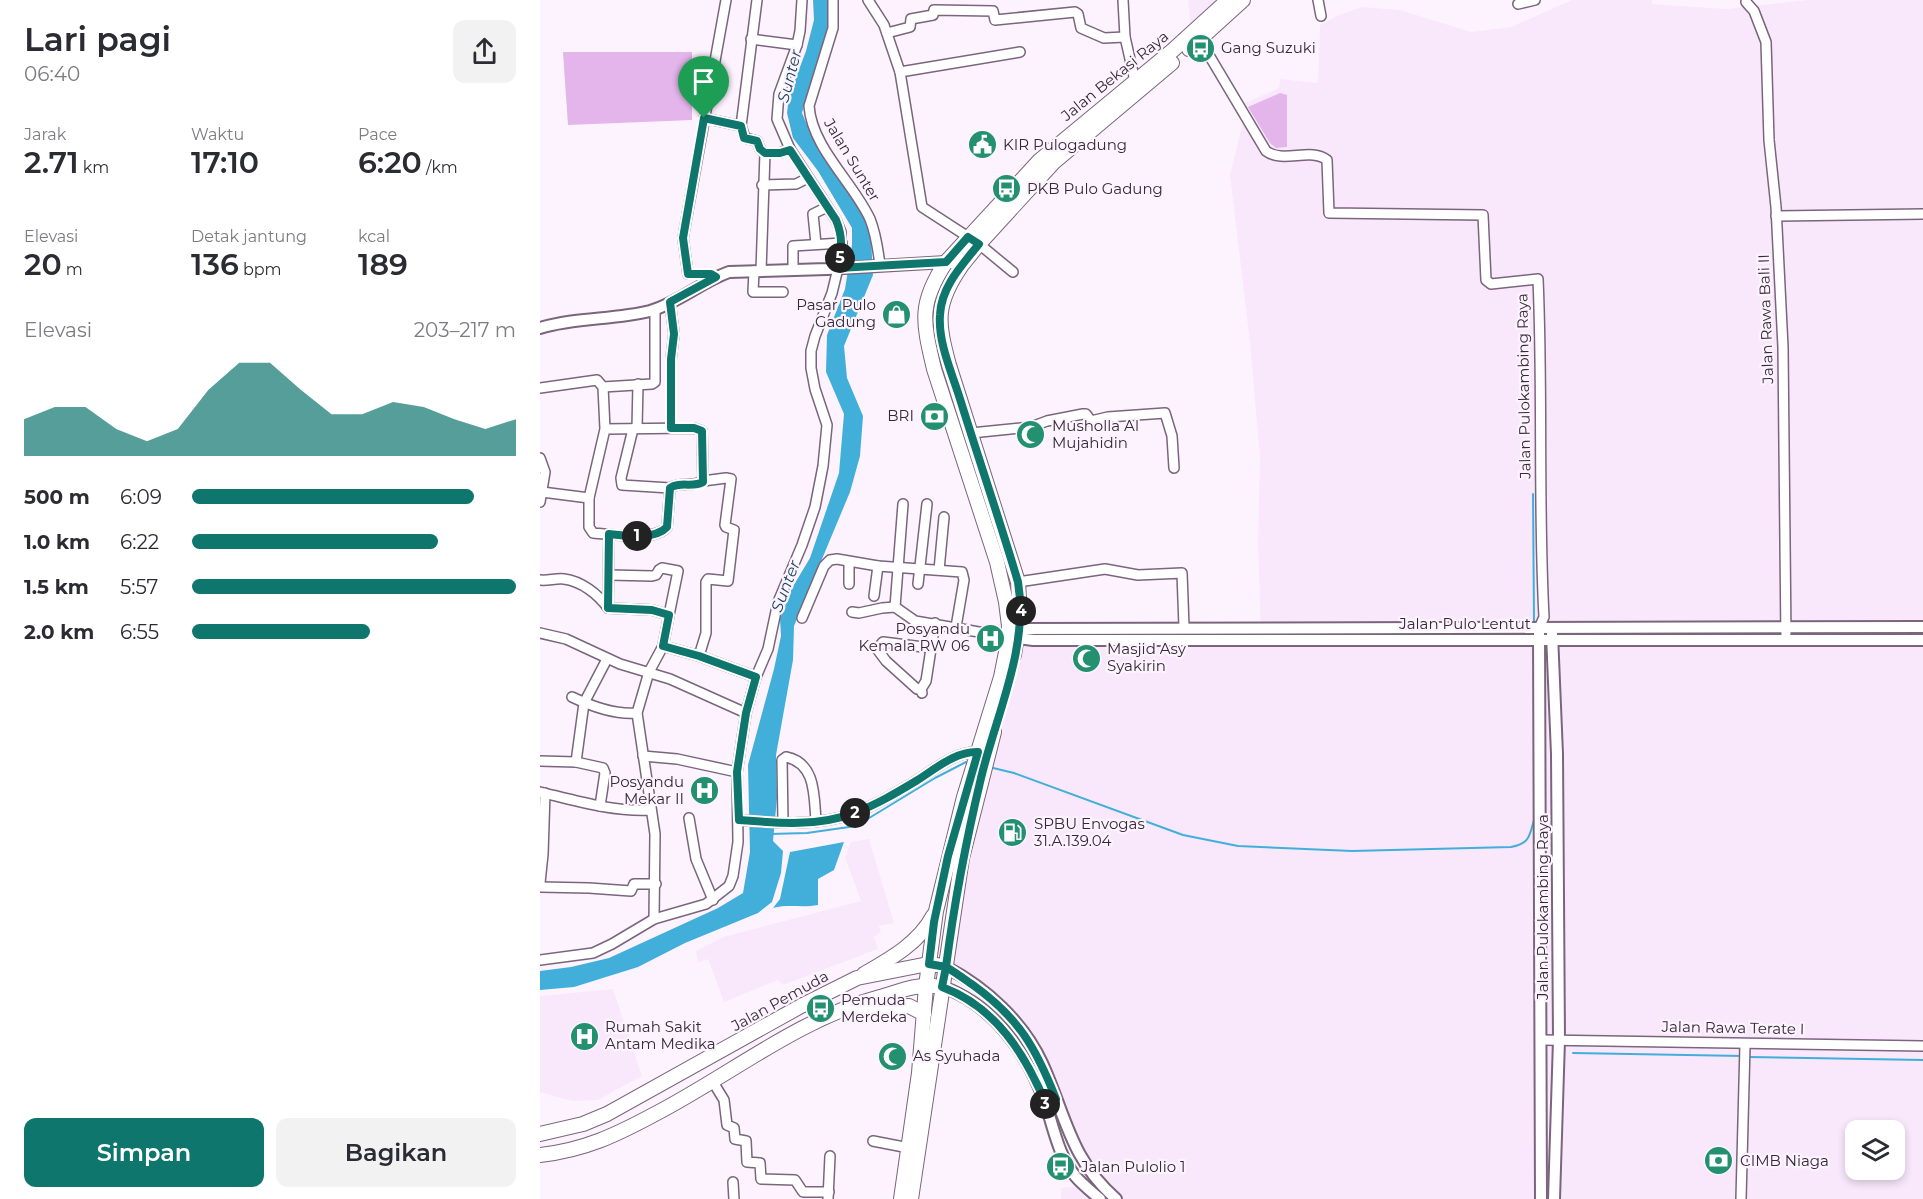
<!DOCTYPE html>
<html lang="id">
<meta charset="utf-8">
<style>
body{margin:0;font-family:Montserrat,sans-serif;background:#f2f2f3;color:#2b2b33;height:100vh;display:flex;flex-direction:column;font-size:22px;white-space:nowrap}
*{box-sizing:border-box;margin:0}
p{font-size:20px;color:#7c7c81}
.icon{flex:none;width:33px;height:33px;fill:none;stroke:currentColor;stroke-width:2;stroke-linecap:round;stroke-linejoin:round}
.map{position:relative;flex:1;overflow:hidden}
.side{display:flex;flex-direction:column;background:#fff;width:540px}
.side>*{flex:none}
.buttons{position:absolute;left:1305px;top:1120px;display:grid;gap:12px}
.buttons a{display:grid;place-items:center;width:60px;height:60px;border-radius:12px;background:#fff;box-shadow:0 3px 9px #0003;font-size:30px}
.pin{position:absolute;display:grid;place-items:center;width:51px;height:51px;color:#fff;margin:-62px -26px;border-radius:50% 50% 50% 0;rotate:-45deg;box-shadow:0 0 6px #0007}
.pin .icon{rotate:45deg}
.km{position:absolute;width:30px;height:30px;margin:-15px;border-radius:50%;background:#222;color:#fff;font-size:16px;line-height:30px;text-align:center}
.round{display:grid;place-items:center;flex:none;width:63px;height:63px;border-radius:12px;background:#f2f2f3}
.headline{display:flex;align-items:center;justify-content:space-between;height:102px;padding:0 24px}
h1{font-size:33px;font-weight:600;line-height:45px}
.metrics{display:grid;grid-template-columns:repeat(3,1fr);gap:9px;height:102px;padding:6px 24px}
.metrics div{display:grid;align-content:center}
.metrics b{font-size:30px;font-weight:600}
.metrics small{font-size:16px;font-weight:400}
.metrics p{font-size:16px}
.chart{height:168px;padding:12px 24px}
.chart p{display:flex;justify-content:space-between}
.chart svg{width:100%;height:108px;margin-top:6px;fill:#0f766e;opacity:.7}
.cta{display:flex;gap:12px;margin-top:auto;padding:12px 24px}
.cta a{flex:1;height:69px;border-radius:12px;background:#0f766e;color:#fff;font-size:24px;font-weight:600;line-height:69px;text-align:center}
.cta a+a{background:#f2f2f3;color:#2b2b33}
ul{padding:0 24px;list-style:none;font-size:20px}
li{display:grid;grid-template-columns:96px 72px 1fr;align-items:center;height:45px}
li i{height:15px;border-radius:8px;background:#0f766e}
main{display:flex;flex:1;min-height:0}
.map>svg:first-child{display:block}
.built{fill:#f9e8fc;fill-rule:evenodd}
.green{fill:#e3b5eb}
.water{fill:#41afda}
.lines{fill:none;stroke-linecap:round;stroke-linejoin:round}
.stream{stroke:#41afda;stroke-width:2}
.minor-casing{stroke:#7a657d;stroke-width:12}
.tertiary-casing{stroke:#7a657d;stroke-width:14}
.primary-casing{stroke:#7a657d;stroke-width:16}
.minor{stroke:#fff;stroke-width:9}
.tertiary{stroke:#fff;stroke-width:10}
.primary{stroke:#fff;stroke-width:14}
.route-casing{stroke:#fff;stroke-width:12}
.route{stroke:#0f766e;stroke-width:8}
.labels{text-anchor:middle;stroke-width:4.5;stroke-linejoin:round;paint-order:stroke}
.poi-label{font-size:15px;fill:#342b36;stroke:#fdf3ff;text-anchor:start}
.street-label{font-size:15px;fill:#342b36;stroke:#fdf3ff}
.water-label{font-size:16px;font-style:italic;fill:#1b485b;stroke:#fdf3ff}
</style>
<main>
<section class="side">
<div class="headline"><div><h1>Lari pagi</h1><p>06:40</p></div><a class="round"><svg class="icon" aria-label="share" viewBox="0 0 24 24"><path d="M12 15V3M7 8l5-5 5 5M5 13v7h14v-7"/></svg></a></div>
<div class="metrics">
<div><p>Jarak</p><b>2.71<small> km</small></b></div>
<div><p>Waktu</p><b>17:10</b></div>
<div><p>Pace</p><b>6:20<small> /km</small></b></div>
</div>
<div class="metrics">
<div><p>Elevasi</p><b>20<small> m</small></b></div>
<div><p>Detak jantung</p><b>136<small> bpm</small></b></div>
<div><p>kcal</p><b>189</b></div>
</div>
<div class="chart"><p><span>Elevasi</span>203–217 m</p>
<svg viewBox="0 0 160 44" preserveAspectRatio="none"><path d="M0 44V29L10 24L20 24L30 33L40 38L50 33L60 17L70 6L80 6L90 17L100 27L110 27L120 22L130 24L140 29L150 33L160 29V44z"/></svg>
</div>
<ul>
<li><b>500 m</b>6:09<i style="width:87%"></i></li>
<li><b>1.0 km</b>6:22<i style="width:76%"></i></li>
<li><b>1.5 km</b>5:57<i style="width:100%"></i></li>
<li><b>2.0 km</b>6:55<i style="width:55%"></i></li>
</ul>
<div class="cta"><a>Simpan</a><a>Bagikan</a></div>
</section>
<div class="map">
<svg width="1383" height="1199" viewBox="0 0 1383 1199">
<rect width="100%" height="100%" fill="#fdf3ff"/>
<g class="built">
<polygon points="648,0 683,0 651,31"/>
<path d="M1032 0H1112V4L1186 9 1267 0H1383V1199H521V1188L545 1186 553 1181 527 1143 516 1095 496 1050 454 1002 412 970 421 863 482 644 721 640 718 542 720 457 710 343 690 175 702 126 703 104 739 88 740 79 778 83 780 25 801 14 823 7 860 10 931 32 971 27ZM1316 1131H1354V1170H1316Z"/>
<polygon points="329,839 354,923 339,926 341,932 334,937 338,949 243,985 238,980 184,1002 168,959 158,963 156,951 183,937 321,901 305,858 311,842"/>
<polygon points="73,989 102,1076 58,1100 32,1101 0,1092 0,996"/>
</g>
<g class="green">
<polygon points="23,52 152,52 152,120 28,125"/>
<polygon points="740,93 747,95 747,147 736,148 730,143 708,107"/>
</g>
<g class="water">
<path d="M273 0H290C295 38 272 76 262 113L274 141 289 164 317 199 331 238 333 275 304 346 307 378 323 416 320 456 310 492 254 626 253 660 236 755 237 798 233 841 243 851 241 873 232 902 218 913 145 943 98 967 34 987 0 990V971L31 967 69 958 178 908 203 893 210 852 208 765 234 669 241 636 240 619 252 588 270 558 299 473 304 414 286 372 287 335 305 289 312 245V228L278 171 253 138 247 113 249 96 266 51 274 20Z"/>
<path d="M304 842 294 870 278 879V905C263 908 248 904 233 908L240 899 250 852Z"/>
</g>
<g class="lines">
<g class="stream">
<polyline points="993,494 994,623"/>
<path d="M449 767 474 773 643 835 698 846 812 851 971 847C990 843 989 837 994 820V644"/>
<polyline points="230,834 267,833 316,826 395,778 426,762 429,763"/>
<polyline points="1033,1053 1203,1056"/>
<polyline points="1209,1057 1383,1060"/>
</g>
<defs>
<g id="minor">
<path d="M293 0V28L269 106C272 148 313 182 330 219 336 234 338 249 340 265"/>
<polyline points="328,0 344,25 360,72 382,207 439,244 473,272"/>
<polyline points="583,0 585,37 595,81"/>
<polyline points="778,0 781,16"/>
<polyline points="1206,2 1214,11 1226,42 1229,140 1236,207 1243,347 1246,640"/>
<polyline points="978,4 995,0"/>
<polyline points="347,33 370,27 371,19 393,15 394,10 453,11 455,20 535,12 538,14 541,28 564,38 585,37"/>
<polyline points="211,39 257,45"/>
<path d="M660 40 726 151C743 164 771 147 787 160L789 213 943 215 946 280 951 284 998 279C1003 392 998 505 1004 617L999 628"/>
<polyline points="360,72 480,52"/>
<polyline points="164,118 201,126 205,138 217,141 220,149 225,153 221,271"/>
<polyline points="201,126 217,0"/>
<polyline points="225,153 240,153 250,149"/>
<polyline points="222,185 256,184 268,178"/>
<polyline points="1236,216 1383,214"/>
<polyline points="276,244 273,214 287,207"/>
<polyline points="253,270 253,246 302,243"/>
<polyline points="214,271 213,292 243,292"/>
<polyline points="176,277 170,274 148,274 143,238 186,0"/>
<polyline points="130,302 134,334 131,359 131,428"/>
<polyline points="63,387 112,384 115,382 115,310"/>
<path d="M0 388 57 380 63 387 65 429 49 498V527L53 533C72 534 114 542 127 527L130 488C140 481 153 488 163 481L162 431 154 428 65 429"/>
<polyline points="97,428 98,384"/>
<polyline points="93,429 81,478 82,485 130,488"/>
<polyline points="431,433 491,427 507,421 543,414 546,414 551,421 568,417 625,413 632,436 634,468"/>
<polyline points="0,458 5,472 0,502"/>
<polyline points="2,492 49,498"/>
<polyline points="69,534 68,608 112,610 129,615 123,646 109,672 97,713 115,834 114,919"/>
<polyline points="309,562 309,584"/>
<polyline points="399,570 404,517"/>
<polyline points="69,575 112,576 116,575 119,570 122,568 138,571 129,615"/>
<path d="M0 580C8 581 16 578 24 579 41 581 58 594 68 608"/>
<polyline points="478,582 565,569 598,575 642,573 644,627"/>
<polyline points="378,584 387,504"/>
<polyline points="334,596 338,566"/>
<polyline points="355,607 363,504"/>
<polyline points="312,612 319,613 342,608 355,607 375,621 468,637"/>
<polyline points="262,618 284,566 290,560 297,559 338,566 422,572 424,580 416,627"/>
<polyline points="0,633 26,639 80,664 130,679 206,713"/>
<polyline points="123,646 159,656 216,677"/>
<polyline points="159,656 166,633 166,582 168,579 188,581 194,530 186,527 185,525 191,479 186,478 163,481"/>
<polyline points="381,689 377,689 346,661 337,649 343,642 391,648"/>
<polyline points="382,693 381,689 386,681 395,623"/>
<path d="M32 697C51 706 76 715 97 713"/>
<polyline points="103,756 137,759 197,772"/>
<polyline points="0,761 36,762"/>
<path d="M0 792C37 801 73 812 111 810"/>
<polyline points="60,806 65,773 63,768 36,762 44,703 67,659"/>
<polyline points="149,818 156,859 173,900"/>
<path d="M199 820C236 823 278 827 314 813 336 805 356 793 376 781 394 770 415 751 438 752"/>
<path d="M243 822 242 760 246 757C276 763 274 796 276 821"/>
<polyline points="0,883 3,854 5,793"/>
<polyline points="0,887 49,888 91,891 94,884 116,884"/>
<polyline points="0,960 53,953 72,944 114,919 166,904 189,886 193,876 198,842 197,772 206,713 216,677 228,649 238,602 262,545 275,507 283,466 287,425 275,389 271,368 271,351 275,336 292,293 301,256 301,232 296,220 250,149 237,119 239,94 257,45 260,31 262,0"/>
<polyline points="1002,1040 1383,1046"/>
<polyline points="173,1082 184,1100 187,1125 194,1128 195,1139 206,1141 207,1162 220,1163 221,1179 255,1180 263,1192 289,1192"/>
<polyline points="333,1141 369,1148"/>
<polyline points="193,1182 194,1199"/>
<polyline points="288,1199 290,1156"/>
<polyline points="1201,1199 1205,1045"/>
</g>
<g id="tertiary">
<path d="M0 328C36 317 74 320 110 311 138 303 161 282 189 272L287 269 406 262 422 265"/>
<polyline points="472,629 1383,627"/>
<polyline points="999,632 1001,1199"/>
<polyline points="1012,634 1017,754 1019,1040 1014,1199"/>
<polyline points="471,637 493,640 1383,640"/>
<path d="M406 967C446 988 483 1022 502 1063 526 1116 530 1159 576 1199"/>
<path d="M403 987C455 1006 488 1054 506 1105 514 1130 519 1157 536 1177 543 1185 552 1192 560 1199"/>
</g>
<g id="primary">
<polyline points="649,49 703,0"/>
<path d="M474 655 480 615 478 582 409 365C397 321 395 304 422 265L439 244 513 163 632 63"/>
<path d="M324 974C350 959 379 943 393 916"/>
<polyline points="321,1008 369,1006 384,1014"/>
<polyline points="0,1134 43,1124 67,1114 261,1006 317,978 383,965 397,965"/>
<path d="M0 1155C45 1150 76 1135 115 1114 190 1075 258 1019 340 997 358 992 375 984 394 986"/>
<path d="M361 1199 379 1073 386 986 396 911 424 797 461 677 467 647 469 626 466 602 457 562 394 369C383 322 378 304 406 262L499 161 632 51 688 0"/>
<polyline points="371,1199 422,858 454,732"/>
</g>
</defs>
<use href="#minor" class="minor-casing"/>
<use href="#tertiary" class="tertiary-casing"/>
<use href="#primary" class="primary-casing"/>
<use href="#minor" class="minor"/>
<use href="#tertiary" class="tertiary"/>
<use href="#primary" class="primary"/>
</g>
<g class="lines">
<defs>
<path id="route" d="M164 118 143 238 148 274H171L176 277 130 302 134 334 131 359V428H154L162 431 163 482C153 488 140 481 130 488L127 527C115 540 86 536 69 534L68 608 112 610 129 615 123 646 159 656 216 677 206 713 197 772 199 820C236 823 278 827 314 813 336 805 356 793 376 781 394 770 415 751 438 752L408 856 394 922 389 964 406 967 402 987C456 1007 485 1054 506 1104L516 1099C496 1048 479 1018 433 985 424 979 415 972 406 967 414 904 426 841 441 778 456 715 489 648 478 582 460 521 439 460 420 399 412 373 398 343 400 315 401 287 422 265 439 244L428 237 406 262 298 268C302 250 303 237 296 220L250 150 240 153H225L220 149 217 141 204 138 201 126 164 118"/>
</defs>
<use href="#route" class="route-casing"/>
<use href="#route" class="route"/>
</g>
<defs>
<symbol id="bus-disc" viewBox="-11 -11 22 22"><circle r="9.5" fill="#23906f" stroke="#fdf3ff"/><path d="M-5-6H5V4H4V6H2V4H-2V6H-4V4H-5ZM-3.5-4V0h7V-4ZM-3.5 1.2v1.5H-2V1.2ZM2 1.2v1.5H3.5V1.2Z" fill="#fff"/></symbol>
<symbol id="civic-disc" viewBox="-11 -11 22 22"><circle r="9.5" fill="#23906f" stroke="#fdf3ff"/><path d="M-.6-6.5H3V-4.5H.6V-3L4-1V1h2V6H-6V1h2V-1L-.6-3ZM-1.2 2.5V6h2.4V2.5Z" fill="#fff"/></symbol>
<symbol id="shop-disc" viewBox="-11 -11 22 22"><circle r="9.5" fill="#23906f" stroke="#fdf3ff"/><path d="M-5-2.5h2.3a2.7 3.5 0 0 1 5.4 0H5L5.5 6h-11ZM-1.5-2.5h3a1.5 2.3 0 0 0-3 0Z" fill="#fff"/></symbol>
<symbol id="bank-disc" viewBox="-11 -11 22 22"><circle r="9.5" fill="#23906f" stroke="#fdf3ff"/><path d="M-6-4H6V4H-6ZM0-2.3a2.3 2.3 0 1 0 0 4.6a2.3 2.3 0 1 0 0-4.6Z" fill="#fff"/></symbol>
<symbol id="mosque-disc" viewBox="-11 -11 22 22"><circle r="9.5" fill="#23906f" stroke="#fdf3ff"/><path d="M3.5-4.9A6 6 0 1 0 3.5 4.9A5 5 0 1 1 3.5-4.9Z" fill="#fff"/></symbol>
<symbol id="hospital-disc" viewBox="-11 -11 22 22"><circle r="9.5" fill="#23906f" stroke="#fdf3ff"/><path d="M-5-5h3v3.5h4V-5h3V5h-3V1.5h-4V5h-3Z" fill="#fff"/></symbol>
<symbol id="fuel-disc" viewBox="-11 -11 22 22"><circle r="9.5" fill="#23906f" stroke="#fdf3ff"/><path d="M-5.5-6h7V0h2V4h1.3V-2.5L3-4.5l.8-.8L6-3V5H2.5V1h-1V6h-7ZM-4.2-4.7v3.2H.2V-4.7Z" fill="#fff"/></symbol>
</defs>
<g fill-rule="evenodd">
<use href="#bus-disc" x="644" y="32" width="33" height="33"/>
<use href="#civic-disc" x="426" y="128" width="33" height="33"/>
<use href="#bus-disc" x="450" y="172" width="33" height="33"/>
<use href="#shop-disc" x="340" y="298" width="33" height="33"/>
<use href="#bank-disc" x="378" y="400" width="33" height="33"/>
<use href="#mosque-disc" x="474" y="418" width="33" height="33"/>
<use href="#hospital-disc" x="434" y="622" width="33" height="33"/>
<use href="#mosque-disc" x="530" y="642" width="33" height="33"/>
<use href="#hospital-disc" x="148" y="774" width="33" height="33"/>
<use href="#fuel-disc" x="456" y="816" width="33" height="33"/>
<use href="#bus-disc" x="264" y="992" width="33" height="33"/>
<use href="#hospital-disc" x="28" y="1020" width="33" height="33"/>
<use href="#mosque-disc" x="336" y="1040" width="33" height="33"/>
<use href="#bank-disc" x="1162" y="1144" width="33" height="33"/>
<use href="#bus-disc" x="504" y="1150" width="33" height="33"/>
</g>
<g class="labels">
<g class="poi-label">
<text x="681" y="53">Gang Suzuki</text>
<text x="463" y="150">KIR Pulogadung</text>
<text x="487" y="194">PKB Pulo Gadung</text>
<text x="336" y="310" text-anchor="end">Pasar Pulo<tspan x="336" dy="17">Gadung</tspan></text>
<text x="374" y="421" text-anchor="end">BRI</text>
<text x="512" y="431">Musholla Al<tspan x="512" dy="17">Mujahidin</tspan></text>
<text x="430" y="634" text-anchor="end">Posyandu<tspan x="430" dy="17">Kemala RW 06</tspan></text>
<text x="567" y="654">Masjid Asy<tspan x="567" dy="17">Syakirin</tspan></text>
<text x="144" y="787" text-anchor="end">Posyandu<tspan x="144" dy="17">Mekar II</tspan></text>
<text x="494" y="829">SPBU Envogas<tspan x="494" dy="17">31.A.139.04</tspan></text>
<text x="301" y="1005">Pemuda<tspan x="301" dy="17">Merdeka</tspan></text>
<text x="65" y="1032">Rumah Sakit<tspan x="65" dy="17">Antam Medika</tspan></text>
<text x="373" y="1061">As Syuhada</text>
<text x="1200" y="1166">CIMB Niaga</text>
<text x="541" y="1172">Jalan Pulolio 1</text>
</g>
<g class="street-label">
<text transform="translate(575 76) rotate(-39)" y="5">Jalan Bekasi Raya</text>
<text transform="translate(312 160) rotate(59)" y="5">Jalan Sunter</text>
<text transform="translate(1226 319) rotate(-92)" y="5">Jalan Rawa Bali II</text>
<text transform="translate(984 386) rotate(-91)" y="5">Jalan Pulokambing Raya</text>
<text x="925" y="629">Jalan Pulo Lentut</text>
<text transform="translate(1003 907) rotate(-90)" y="5">Jalan Pulokambing Raya</text>
<text transform="translate(240 1001) rotate(-29)" y="5">Jalan Pemuda</text>
<text transform="translate(1193 1028) rotate(1)" y="5">Jalan Rawa Terate I</text>
</g>
<g class="water-label">
<text transform="translate(249 76) rotate(-75)" y="6">Sunter</text>
<text transform="translate(245 586) rotate(-69)" y="6">Sunter</text>
</g>
</g>
</svg>
<div class="buttons">
<a><svg class="icon" aria-label="layers" viewBox="0 0 24 24"><path d="M12 4l9 5-9 5-9-5zM3 14l9 5 9-5"/></svg></a>
</div>
<div class="pin" style="left:164px;top:118px;background:#1e9e55"><svg class="icon" aria-label="arrive" viewBox="0 0 24 24"><path d="M6 21V4h12l-3 4 3 4H6"/></svg></div>
<b class="km" style="left:97px;top:536px">1</b>
<b class="km" style="left:315px;top:813px">2</b>
<b class="km" style="left:505px;top:1104px">3</b>
<b class="km" style="left:481px;top:611px">4</b>
<b class="km" style="left:300px;top:258px">5</b>
</div>
</main>
